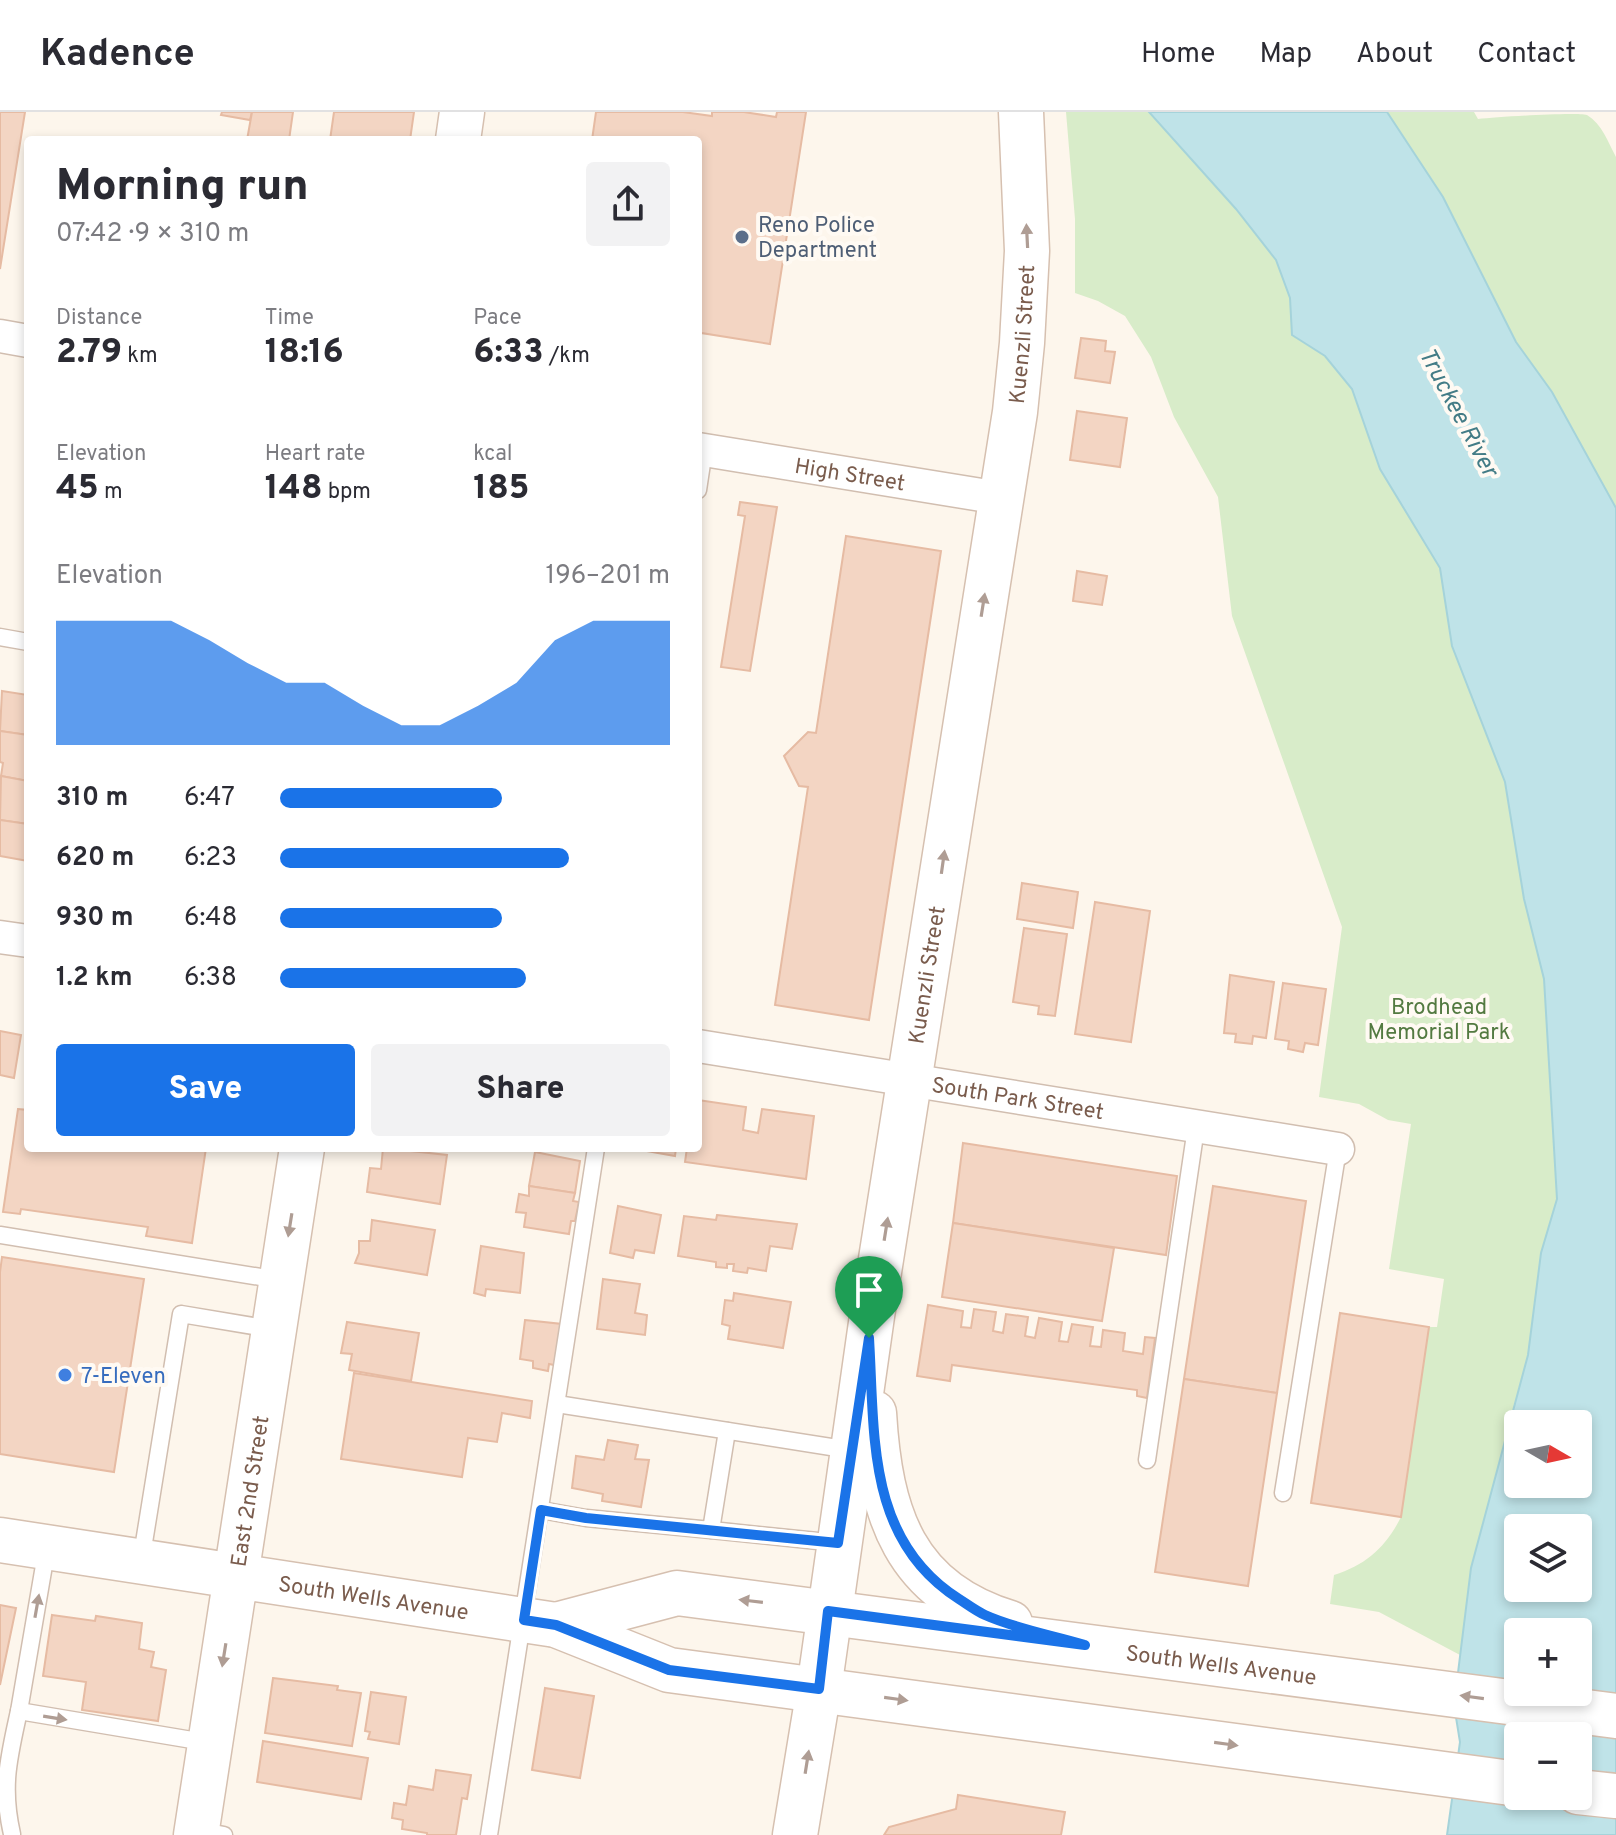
<!DOCTYPE html>
<meta charset="utf-8">
<style>
body{margin:0;font-family:Overpass,sans-serif;background:#f2f2f3;color:#2b2b33;height:100vh;display:flex;flex-direction:column;font-size:30px;white-space:nowrap}
*{box-sizing:border-box;margin:0}
p{font-size:26px;color:#7c7c81}
.icon{flex:none;width:44px;height:44px;fill:none;stroke:currentColor;stroke-width:2;stroke-linecap:round;stroke-linejoin:round}
.map{position:relative;flex:1;overflow:hidden}
.sheet{position:absolute;left:24px;top:24px;width:678px;height:1016px;display:flex;flex-direction:column;background:#fff;border-radius:8px;box-shadow:0 4px 12px #0003}
.sheet>*{flex:none}
.needle{width:52px;rotate:99deg}
.tools{position:absolute;left:1504px;top:1298px;display:grid;gap:16px}
.tools a{display:grid;place-items:center;width:88px;height:88px;border-radius:8px;background:#fff;box-shadow:0 4px 12px #0003;font-size:40px}
.pin{position:absolute;display:grid;place-items:center;width:68px;height:68px;color:#fff;margin:-82px -34px;border-radius:50% 50% 50% 0;rotate:-45deg;box-shadow:0 0 8px #0007}
.pin .icon{rotate:45deg}
.round{display:grid;place-items:center;flex:none;width:84px;height:84px;border-radius:8px;background:#f2f2f3}
.head{display:flex;align-items:center;justify-content:space-between;height:136px;padding:0 32px}
h1{font-size:44px;font-weight:800;line-height:60px}
.metrics{display:grid;grid-template-columns:repeat(3,1fr);gap:12px;height:136px;padding:8px 32px}
.metrics div{display:grid;align-content:center}
.metrics b{font-size:34px;font-weight:800}
.metrics small{font-size:22px;font-weight:400}
.metrics p{font-size:22px}
.chart{height:224px;padding:16px 32px}
.chart p{display:flex;justify-content:space-between}
.chart svg{width:100%;height:144px;margin-top:8px;fill:#1a73e8;opacity:.7}
.button{display:flex;gap:16px;margin-top:auto;padding:16px 32px}
.button a{flex:1;height:92px;border-radius:8px;background:#1a73e8;color:#fff;font-size:32px;font-weight:800;line-height:92px;text-align:center}
.button a+a{background:#f2f2f3;color:#2b2b33}
ul{padding:0 32px;list-style:none;font-size:26px}
li{display:grid;grid-template-columns:128px 96px 1fr;align-items:center;height:60px}
li i{height:20px;border-radius:10px;background:#1a73e8}
header{display:flex;align-items:center;gap:48px;box-sizing:border-box;height:112px;padding:0 40px;background:#fff;border-bottom:2px solid #e1e1e2}
header strong{font-size:38px}
nav{display:flex;gap:44px;margin-inline-start:auto;font-size:28px}
.map>svg:first-child{display:block}
.green{fill:#d8ecc9}
.water{fill:#bfe3e8;stroke:#a5d3da;stroke-width:2;fill-rule:evenodd}
.building{fill:#f3d5c3;stroke:#e6bba3;stroke-width:2}
.lines{fill:none;stroke-linecap:round;stroke-linejoin:round}
.lane-casing{stroke:#d1beb0;stroke-width:19}
.street-casing{stroke:#d1beb0;stroke-width:35}
.secondary-casing{stroke:#d6c0b0;stroke-width:47}
.lane{stroke:#fff;stroke-width:16}
.street{stroke:#fff;stroke-width:32}
.secondary{stroke:#fff;stroke-width:44}
.oneway{fill:#af9d94}
.route-casing{stroke:#fff;stroke-width:16}
.route{stroke:#1a73e8;stroke-width:10}
.service-dot{fill:#5c6f8a;stroke:#fffaf3;stroke-width:3}
.shop-dot{fill:#3f7fe0;stroke:#fffaf3;stroke-width:3}
.labels{text-anchor:middle;stroke-width:8;stroke-linejoin:round;paint-order:stroke}
.service-label{font-size:22px;fill:#4e5e75;stroke:#fffaf3;text-anchor:start}
.street-label{font-size:22px;fill:#7a5c4d;stroke:#fffaf3}
.park-label{font-size:22px;fill:#537a41;stroke:#fffaf3}
.shop-label{font-size:22px;fill:#366cbe;stroke:#fffaf3;text-anchor:start}
.water-label{font-size:24px;font-style:italic;fill:#437c86;stroke:#fffaf3}
</style>
<header>
<strong>Kadence</strong>
<nav><a>Home</a><a>Map</a><a>About</a><a>Contact</a></nav>
</header>
<div class="map">
<svg width="1616" height="1723" viewBox="0 0 1616 1723">
<rect width="100%" height="100%" fill="#fdf6ec"/>
<g class="green">
<path d="M1066 0H1149L1236 97 1276 148 1290 186 1293 222 1325 244 1352 277 1380 357 1440 456 1452 534 1505 670 1524 787 1544 867 1557 1087 1541 1141 1528 1243 1471 1456 1460 1543 1379 1500 1330 1492 1334 1463C1366 1453 1386 1435 1401 1405L1429 1215H1437L1444 1167 1389 1157 1411 1012 1388 1008 1359 992 1319 985 1342 815 1232 504 1218 385 1174 305 1151 245 1125 204 1098 189 1075 181V107Z"/>
<path d="M1387 0H1474L1478 7C1499 5 1573 0 1587 3 1602 12 1608 30 1616 45V396L1552 280 1516 230 1443 85Z"/>
</g>
<path class="water" d="M1149 0H1387L1443 85 1516 230 1552 280 1616 396V1723H1447L1460 1630 1454 1593 1471 1456 1528 1243 1541 1141 1557 1087 1544 867 1524 787 1505 670 1452 534 1440 456 1380 357 1352 277 1325 244 1292 223 1290 186 1276 148 1236 97ZM1518 1312H1578V1372H1518ZM1518 1416H1578V1476H1518ZM1518 1520H1578V1580H1518ZM1518 1624H1578V1684H1518Z"/>
<g class="building">
<polygon points="0,0 25,0 0,157"/>
<polygon points="222,0 252,0 250,8 221,3"/>
<polygon points="252,0 293,0 289,28 247,28"/>
<polygon points="334,0 414,0 410,28 330,28"/>
<polygon points="596,0 683,0 712,4 712,0 744,0 776,5 777,0 806,0 770,232 701,221 698,240 698,28 592,28"/>
<polygon points="1081,226 1106,229 1105,239 1115,240 1110,271 1075,266"/>
<polygon points="1077,299 1127,306 1120,355 1070,348"/>
<polygon points="740,390 777,395 750,559 721,555 745,404 738,403"/>
<polygon points="846,424 941,439 869,908 775,893 808,675 799,674 784,644 808,620 816,621"/>
<polygon points="1077,459 1107,464 1102,493 1073,489"/>
<polygon points="2,579 28,583 28,623 0,619"/>
<polygon points="0,619 28,623 28,669 1,664 3,651 0,650"/>
<polygon points="1,664 28,669 28,712 0,708"/>
<polygon points="0,708 28,712 28,749 0,744"/>
<polygon points="1022,771 1078,780 1073,816 1017,807"/>
<polygon points="1095,790 1150,799 1131,930 1075,922"/>
<polygon points="1024,816 1067,822 1055,904 1038,902 1039,894 1013,890"/>
<polygon points="1230,863 1274,870 1266,926 1253,924 1252,932 1235,930 1236,922 1224,921"/>
<polygon points="1283,871 1326,877 1318,933 1305,931 1303,940 1288,937 1289,929 1275,927"/>
<polygon points="0,919 21,923 14,966 0,963"/>
<polygon points="698,988 746,995 743,1018 758,1021 762,997 814,1004 806,1067 685,1050 687,1036 698,1036"/>
<polygon points="18,997 28,998 28,1036 206,1036 192,1131 146,1124 148,1115 21,1097 20,1102 3,1100"/>
<polygon points="963,1031 1177,1064 1166,1143 953,1111"/>
<polygon points="383,1036 447,1043 440,1092 367,1080 370,1056 381,1057"/>
<polygon points="630,1036 676,1036 675,1044"/>
<polygon points="535,1040 580,1049 575,1081 529,1074"/>
<polygon points="529,1074 575,1081 573,1089 579,1090 575,1109 571,1109 569,1122 524,1115 526,1101 516,1100 519,1082 529,1084"/>
<polygon points="1213,1074 1306,1089 1277,1281 1184,1267"/>
<polygon points="618,1094 661,1103 654,1141 635,1138 633,1146 610,1141"/>
<polygon points="717,1103 797,1112 792,1137 770,1134 766,1159 748,1156 747,1161 733,1159 734,1152 727,1152 727,1156 716,1155 716,1150 678,1144 684,1104 716,1108"/>
<polygon points="372,1108 435,1118 427,1163 355,1151 359,1141 359,1129 370,1129"/>
<polygon points="953,1111 1114,1136 1102,1209 942,1185"/>
<polygon points="481,1134 524,1141 520,1181 486,1177 485,1184 474,1181"/>
<polygon points="2,1145 144,1167 114,1360 0,1342 0,1160"/>
<polygon points="603,1167 640,1172 635,1201 647,1203 645,1223 597,1217"/>
<polygon points="734,1181 791,1190 783,1236 728,1227 730,1214 722,1212 725,1188 733,1189"/>
<polygon points="928,1193 963,1199 961,1215 971,1216 974,1197 996,1200 993,1219 1003,1221 1006,1202 1028,1205 1025,1224 1035,1226 1039,1206 1062,1210 1059,1229 1068,1230 1072,1212 1093,1215 1090,1234 1101,1235 1103,1218 1125,1221 1123,1239 1143,1242 1145,1225 1155,1226 1147,1286 1137,1284 1137,1278 952,1253 950,1269 917,1264"/>
<polygon points="1340,1201 1429,1215 1401,1405 1311,1391"/>
<polygon points="525,1208 562,1212 554,1253 549,1252 548,1259 533,1256 533,1249 520,1247"/>
<polygon points="347,1210 419,1221 411,1269 349,1258 352,1242 341,1241"/>
<polygon points="354,1261 532,1289 530,1306 502,1301 497,1330 468,1326 462,1365 341,1347"/>
<polygon points="1184,1267 1277,1281 1248,1474 1155,1460"/>
<polygon points="608,1328 638,1333 635,1347 649,1348 641,1395 602,1389 603,1382 572,1376 576,1344 604,1348"/>
<polygon points="0,1493 16,1496 0,1573"/>
<polygon points="52,1503 95,1509 96,1504 142,1511 139,1537 154,1540 151,1555 166,1558 158,1609 82,1598 86,1570 43,1564"/>
<polygon points="273,1566 338,1574 337,1578 361,1581 352,1634 265,1621"/>
<polygon points="545,1576 594,1584 580,1666 532,1658"/>
<polygon points="371,1580 406,1585 399,1632 368,1627 370,1620 365,1619"/>
<polygon points="263,1629 368,1646 361,1687 257,1670"/>
<polygon points="436,1658 471,1663 467,1687 462,1686 456,1723 427,1723 427,1721 402,1717 403,1708 392,1706 394,1691 406,1693 409,1674 433,1678"/>
<polygon points="958,1683 1065,1700 1061,1723 884,1723 889,1715 956,1697"/>
</g>
<g class="lines">
<defs>
<g id="lane">
<polyline points="698,378 704,338"/>
<polyline points="0,525 28,530"/>
<polyline points="0,1123 279,1168"/>
<polyline points="557,1292 850,1338"/>
<polyline points="1147,1348 1196,1016"/>
<polyline points="1283,1381 1338,1037"/>
<polyline points="541,1398 586,1406 711,1418 727,1319"/>
<polyline points="711,1418 837,1431"/>
<polyline points="141,1449 181,1202 271,1217"/>
<polyline points="19,1599 47,1436"/>
<polyline points="198,1718 224,1723"/>
<path d="M12 1722C1 1674 9 1645 19 1599L210 1631"/>
<polyline points="489,1723 596,1036"/>
</g>
<g id="street">
<polyline points="0,224 28,229"/>
<path id="s1" d="M698 337 1000 386"/>
<polyline points="0,825 28,829"/>
<path id="s2" d="M698 934 1338 1037"/>
</g>
<g id="secondary">
<polyline points="458,28 462,0"/>
<path d="M874 1301C880 1402 904 1479 1010 1511"/>
<path id="s3" d="M0 1428 556 1513 669 1558 1518 1672"/>
<path id="s4" d="M556 1513 677 1481 1616 1604"/>
<polyline points="1578,1680 1616,1684"/>
<path id="s5" d="M196 1723 302 1036"/>
<path id="s6" d="M795 1723 819 1577 872 1204 1015 300 1022 231 1027 139 1021 0"/>
</g>
</defs>
<use href="#lane" class="lane-casing"/>
<use href="#street" class="street-casing"/>
<use href="#secondary" class="secondary-casing"/>
<use href="#lane" class="lane"/>
<use href="#street" class="street"/>
<use href="#secondary" class="secondary"/>
</g>
<defs><path id="oneway-solid" d="M-6-.8H1V-3.2L6.5 0L1 3.2V.8H-6Z" transform="scale(2)"/></defs>
<g class="oneway">
<use href="#oneway-solid" transform="translate(1027 124) rotate(-93)"/>
<use href="#oneway-solid" transform="translate(983 493) rotate(-81)"/>
<use href="#oneway-solid" transform="translate(943 750) rotate(-82)"/>
<use href="#oneway-solid" transform="translate(290 1113) rotate(99)"/>
<use href="#oneway-solid" transform="translate(886 1117) rotate(-81)"/>
<use href="#oneway-solid" transform="translate(751 1489) rotate(-173)"/>
<use href="#oneway-solid" transform="translate(37 1494) rotate(-80)"/>
<use href="#oneway-solid" transform="translate(224 1543) rotate(99)"/>
<use href="#oneway-solid" transform="translate(1472 1585) rotate(-172)"/>
<use href="#oneway-solid" transform="translate(896 1587) rotate(8)"/>
<use href="#oneway-solid" transform="translate(55 1606) rotate(9)"/>
<use href="#oneway-solid" transform="translate(1226 1632) rotate(8)"/>
<use href="#oneway-solid" transform="translate(807 1650) rotate(-81)"/>
</g>
<g class="lines">
<defs>
<path id="route" d="M869 1226C875 1323 866 1428 959 1487 967 1492 976 1499 985 1503 1016 1517 1052 1523 1085 1533L828 1499 819 1577 669 1558 556 1513 524 1508 541 1398 586 1406 838 1431Z"/>
</defs>
<use href="#route" class="route-casing"/>
<use href="#route" class="route"/>
</g>
<circle class="service-dot" cx="742" cy="125" r="8"/>
<circle class="shop-dot" cx="65" cy="1263" r="8"/>
<g class="labels">
<g class="service-label">
<text x="758" y="120">Reno Police<tspan x="758" dy="25">Department</tspan></text>
</g>
<g class="street-label">
<text dy="8" stroke="none"><textPath href="#s6" startOffset="1518">Kuenzli Street</textPath></text>
<text dy="8" stroke="none"><textPath href="#s1" startOffset="154">High Street</textPath></text>
<text dy="8" stroke="none"><textPath href="#s6" startOffset="870">Kuenzli Street</textPath></text>
<text dy="8" stroke="none"><textPath href="#s2" startOffset="324">South Park Street</textPath></text>
<text dy="8" stroke="none"><textPath href="#s5" startOffset="348">East 2nd Street</textPath></text>
<text dy="8" stroke="none"><textPath href="#s3" startOffset="378">South Wells Avenue</textPath></text>
<text dy="8" stroke="none"><textPath href="#s4" startOffset="674">South Wells Avenue</textPath></text>
</g>
<g class="park-label">
<text x="1439" y="902">Brodhead<tspan x="1439" dy="25">Memorial Park</tspan></text>
</g>
<g class="shop-label">
<text x="81" y="1271">7-Eleven</text>
</g>
<g class="water-label">
<text transform="translate(1459 300) rotate(62)" y="8">Truckee River</text>
</g>
</g>
</svg>
<div class="tools">
<a><svg class="needle" viewBox="-14 -14 28 28"><path d="M0-13l5 13h-10z" fill="#e53935"/><path d="M0 13l5-13h-10z" fill="#7c7c81"/></svg></a>
<a><svg class="icon" aria-label="layers" viewBox="0 0 24 24"><path d="M12 4l9 5-9 5-9-5zM3 14l9 5 9-5"/></svg></a>
<a>+</a>
<a>−</a>
</div>
<div class="pin" style="left:869px;top:1226px;background:#1e9e55"><svg class="icon" aria-label="arrive" viewBox="0 0 24 24"><path d="M6 21V4h12l-3 4 3 4H6"/></svg></div>
<section class="sheet">
<div class="head"><div><h1>Morning run</h1><p>07:42 · 9 × 310 m</p></div><a class="round"><svg class="icon" aria-label="share" viewBox="0 0 24 24"><path d="M12 15V3M7 8l5-5 5 5M5 13v7h14v-7"/></svg></a></div>
<div class="metrics">
<div><p>Distance</p><b>2.79<small> km</small></b></div>
<div><p>Time</p><b>18:16</b></div>
<div><p>Pace</p><b>6:33<small> /km</small></b></div>
</div>
<div class="metrics">
<div><p>Elevation</p><b>45<small> m</small></b></div>
<div><p>Heart rate</p><b>148<small> bpm</small></b></div>
<div><p>kcal</p><b>185</b></div>
</div>
<div class="chart"><p><span>Elevation</span>196–201 m</p>
<svg viewBox="0 0 160 44" preserveAspectRatio="none"><path d="M0 44V6L10 6L20 6L30 6L40 12L50 19L60 25L70 25L80 32L90 38L100 38L110 32L120 25L130 12L140 6L150 6L160 6V44z"/></svg>
</div>
<ul>
<li><b>310 m</b>6:47<i style="width:57%"></i></li>
<li><b>620 m</b>6:23<i style="width:74%"></i></li>
<li><b>930 m</b>6:48<i style="width:57%"></i></li>
<li><b>1.2 km</b>6:38<i style="width:63%"></i></li>
</ul>
<div class="button"><a>Save</a><a>Share</a></div>
</section>
</div>
